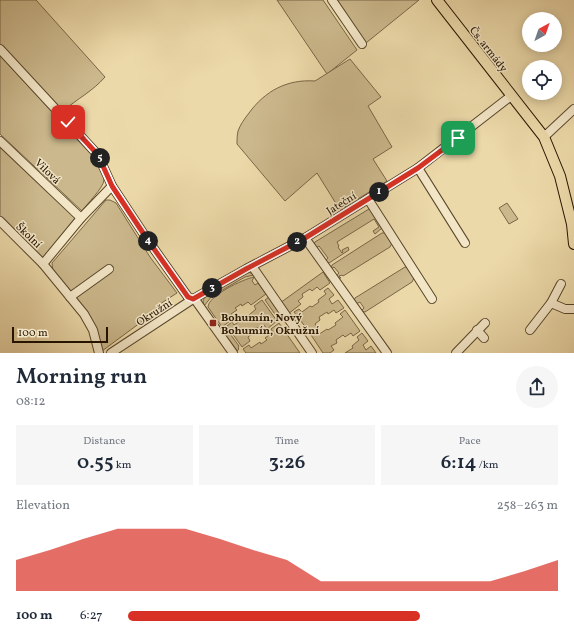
<!DOCTYPE html>
<meta charset="utf-8">
<style>
body{margin:0;font-family:Vollkorn,serif;background:#f6f6f7;color:#1f2937;height:100vh;display:flex;flex-direction:column;font-size:15px;white-space:nowrap}
*{box-sizing:border-box;margin:0}
p{font-size:13px;color:#747a83}
.icon{flex:none;width:22px;height:22px;fill:none;stroke:currentColor;stroke-width:2;stroke-linecap:round;stroke-linejoin:round}
.map{position:relative;height:353px;overflow:hidden}
.side{display:flex;flex-direction:column;background:#fff;flex:1}
.side>*{flex:none}
.needle{width:26px;rotate:40deg}
.tools{position:absolute;left:522px;top:12px;display:grid;gap:8px}
.tools a{display:grid;place-items:center;width:40px;height:40px;border-radius:50%;background:#fff;box-shadow:0 2px 10px #0003;font-size:20px}
.scale{position:absolute;left:12px;bottom:10px;width:96px;box-sizing:border-box;padding-left:4px;border:2px solid #271501;border-top:0;font-size:11px;line-height:14px;white-space:nowrap;color:#271501;-webkit-text-stroke:3px #f3e6c7;paint-order:stroke}
.pin{position:absolute;display:grid;place-items:center;width:34px;height:34px;color:#fff;margin:-17px;border-radius:8px;box-shadow:0 2px 6px #0006}
.km{position:absolute;width:20px;height:20px;margin:-10px;border-radius:50%;background:#222;color:#fff;font-size:11px;line-height:20px;text-align:center}
.round{display:grid;place-items:center;flex:none;width:42px;height:42px;border-radius:21px;background:#f6f6f7}
.overview{display:flex;align-items:center;justify-content:space-between;height:68px;padding:0 16px}
h1{font-size:22px;font-weight:600;line-height:30px}
.stats{display:grid;grid-template-columns:repeat(3,1fr);gap:6px;height:68px;padding:4px 16px}
.stats div{display:grid;align-content:center;border-radius:0px;background:#f6f6f7;text-align:center}
.stats b{font-size:20px;font-weight:600}
.stats small{font-size:11px;font-weight:400}
.stats p{font-size:11px}
.chart{height:112px;padding:8px 16px}
.chart p{display:flex;justify-content:space-between}
.chart svg{width:100%;height:72px;margin-top:4px;fill:#d93025;opacity:.7}
ul{padding:0 16px;list-style:none;font-size:13px}
li{display:grid;grid-template-columns:64px 48px 1fr;align-items:center;height:30px}
li i{height:10px;border-radius:5px;background:#d93025}
.map>svg:first-child{display:block}
.green{fill:#cbb88c;stroke:#796646}
.lines{fill:none;stroke-linecap:round;stroke-linejoin:round}
.minor-casing{stroke:#58462b;stroke-width:10}
.major-casing{stroke:#271501;stroke-width:12}
.minor{stroke:#f3e6c7;stroke-width:8}
.major{stroke:#ecd9a9;stroke-width:10}
.route-casing{stroke:#fff;stroke-width:8}
.route{stroke:#d93025;stroke-width:5}
.poi-dot{fill:#8f2418;stroke:#f3e6c7;stroke-width:1.5}
.labels{text-anchor:middle;stroke-width:3;stroke-linejoin:round;paint-order:stroke}
.street-label{font-size:11px;fill:#271501;stroke:#f3e6c7}
.poi-label{font-size:11px;font-weight:bold;fill:#271501;stroke:#f3e6c7;text-anchor:start}
</style>
<div class="map">
<svg width="574" height="353" viewBox="0 0 574 353">
<rect width="100%" height="100%" fill="#ecd9a9"/>
<filter id="stains"><feTurbulence type="fractalNoise" baseFrequency=".005" numOctaves="4"/><feColorMatrix values="0 0 0 0 .2 0 0 0 0 .09 0 0 0 0 .02 0 0 0 .5 -.17"/></filter>
<radialGradient id="worn" r=".72"><stop offset=".6" stop-color="#630" stop-opacity="0"/><stop offset="1" stop-color="#630" stop-opacity=".3"/></radialGradient>
<g class="green">
<path d="M0 0H36L105 77C93 91 77 99 63 111L0 44Z"/>
<polygon points="277,0 323,0 357,50 327,74"/>
<polygon points="337,0 419,0 366,43"/>
<path d="M0 56 94 157C98 163 104 173 104 180 104 187 86 205 82 211L0 134Z"/>
<path d="M350 59 381 97 368 106 392 147 373 159 387 181 340 210 317 173 285 201 237 144C237 140 237 135 238 131 240 125 245 118 249 113 265 91 287 79 315 81Z"/>
<polygon points="0,145 77,217 43,259 0,218"/>
<polygon points="106,200 110,200 116,203 150,257 177,293 160,304 144,320 102,351 98,335 53,272 52,263"/>
<polygon points="507,203 518,219 509,224 499,208"/>
<polygon points="369,209 371,210 382,228 375,234 373,231 379,227 374,219 337,242 339,246 338,247 342,253 343,252 342,250 348,247 349,250 329,263 325,261 328,258 319,246 316,248 313,245 315,242"/>
<polygon points="382,233 385,233 392,243 390,247 343,276 342,275 339,276 341,278 338,278 336,276 339,273 334,267 331,269 332,265"/>
<polygon points="405,267 409,268 414,278 412,282 365,312 361,311 364,308 360,302 356,304 354,301 355,298"/>
<polygon points="249,272 254,275 245,277 212,296 204,306 203,301 205,297"/>
<polygon points="323,272 330,283 320,290 317,287 312,291 310,289 302,294 303,297 298,301 301,304 288,314 280,303"/>
<path d="M254 277 252 281 255 285 258 283 266 294 251 305 248 302 242 306 241 304 235 308 237 310 231 314 234 318 222 327 208 307C208 296 243 279 254 277Z"/>
<polygon points="328,288 334,295 329,299 332,304 338,300 344,308 336,313 334,310 328,314 327,312 319,317 320,320 315,324 317,327 310,333 294,312 299,309 302,312 310,306 312,307 319,302 318,300 326,294 324,291"/>
<polygon points="269,297 282,315 281,316 282,318 279,320 265,300"/>
<polygon points="262,300 277,321 267,329 264,325 259,329 257,327 252,331 253,333 248,337 250,341 242,347 227,326 232,322 234,325 243,319 245,321 250,317 249,315 256,309 254,306"/>
<polygon points="345,310 360,331 353,336 351,333 345,337 343,335 336,340 337,343 331,346 334,350 330,353 323,353 311,335 316,332 318,335 327,329 328,330 336,325 335,323 343,317 340,314"/>
<polygon points="279,323 300,353 246,353 243,349 249,345 251,348 260,342 261,344 267,340 265,338 273,332 271,329"/>
<polygon points="225,327 239,346 238,348 239,349 237,351 221,330"/>
<polygon points="362,333 368,341 363,345 366,350 371,346 376,353 345,353 353,348 352,346 359,340 357,337"/>
</g>
<g class="lines">
<defs>
<g id="minor">
<polyline points="332,0 362,44"/>
<polyline points="0,49 98,155 112,186 147,239 188,297 196,301 233,353"/>
<polyline points="544,137 574,109"/>
<polyline points="0,141 81,218"/>
<polyline points="418,168 465,243"/>
<polyline points="368,199 432,299"/>
<polyline points="0,221 43,264 84,314 93,330 99,353"/>
<polyline points="305,238 387,353"/>
<polyline points="43,264 81,218 112,186"/>
<polyline points="252,266 312,353"/>
<polyline points="70,297 109,269"/>
<polyline points="551,303 561,284"/>
<polyline points="477,330 484,338"/>
<polyline points="530,330 551,303 565,309 574,309"/>
<polyline points="111,353 193,299 246,269 305,238 418,168 511,96"/>
<polyline points="456,353 485,323"/>
</g>
<polyline id="major" points="437,0 544,137 560,176 572,224 574,244"/>
</defs>
<use href="#minor" class="minor-casing"/>
<use href="#major" class="major-casing"/>
<use href="#minor" class="minor"/>
<use href="#major" class="major"/>
</g>
<g class="lines">
<defs>
<polyline id="route" points="68,122 98,155 112,186 147,239 188,297 193,299 246,269 305,238 418,168 458,138"/>
</defs>
<use href="#route" class="route-casing"/>
<use href="#route" class="route"/>
</g>
<rect class="poi-dot" x="209" y="319" width="8" height="8" rx="2"/>
<g class="labels">
<g class="street-label">
<text transform="translate(489 49) rotate(52)" y="4">Čs. armády</text>
<text transform="translate(48 171) rotate(44)" y="4">Vilová</text>
<text transform="translate(341 203) rotate(-32)" y="4">Jateční</text>
<text transform="translate(29 235) rotate(44)" y="4">Školní</text>
<text transform="translate(154 312) rotate(-33)" y="4">Okružní</text>
</g>
<g class="poi-label">
<text x="221" y="321">Bohumín, Nový<tspan x="221" dy="13">Bohumín, Okružní</tspan></text>
</g>
</g>
<rect width="100%" height="100%" filter="url(#stains)"/>
<rect width="100%" height="100%" fill="url(#worn)"/>
</svg>
<div class="tools">
<a><svg class="needle" viewBox="-14 -14 28 28"><path d="M0-13l5 13h-10z" fill="#e53935"/><path d="M0 13l5-13h-10z" fill="#747a83"/></svg></a>
<a><svg class="icon" aria-label="locate" viewBox="0 0 24 24"><circle cx="12" cy="12" r="6"/><path d="M12 2v4M12 18v4M2 12h4M18 12h4"/></svg></a>
</div>
<div class="scale">100 m</div>
<div class="pin" style="left:458px;top:138px;background:#1e9e55"><svg class="icon" aria-label="arrive" viewBox="0 0 24 24"><path d="M6 21V4h12l-3 4 3 4H6"/></svg></div>
<div class="pin" style="left:68px;top:122px;background:#d93025"><svg class="icon" aria-label="check" viewBox="0 0 24 24"><path d="M5 12l5 5 9-10"/></svg></div>
<b class="km" style="left:379px;top:192px">1</b>
<b class="km" style="left:297px;top:242px">2</b>
<b class="km" style="left:212px;top:288px">3</b>
<b class="km" style="left:148px;top:241px">4</b>
<b class="km" style="left:100px;top:158px">5</b>
</div>
<section class="side">
<div class="overview"><div><h1>Morning run</h1><p>08:12</p></div><a class="round"><svg class="icon" aria-label="share" viewBox="0 0 24 24"><path d="M12 15V3M7 8l5-5 5 5M5 13v7h14v-7"/></svg></a></div>
<div class="stats">
<div><p>Distance</p><b>0.55<small> km</small></b></div>
<div><p>Time</p><b>3:26</b></div>
<div><p>Pace</p><b>6:14<small> /km</small></b></div>
</div>
<div class="chart"><p><span>Elevation</span>258–263 m</p>
<svg viewBox="0 0 160 44" preserveAspectRatio="none"><path d="M0 44V25L10 19L20 12L30 6L40 6L50 6L60 12L70 19L80 25L90 38L100 38L110 38L120 38L130 38L140 38L150 32L160 25V44z"/></svg>
</div>
<ul>
<li><b>100 m</b>6:27<i style="width:68%"></i></li>
</ul>
</section>
